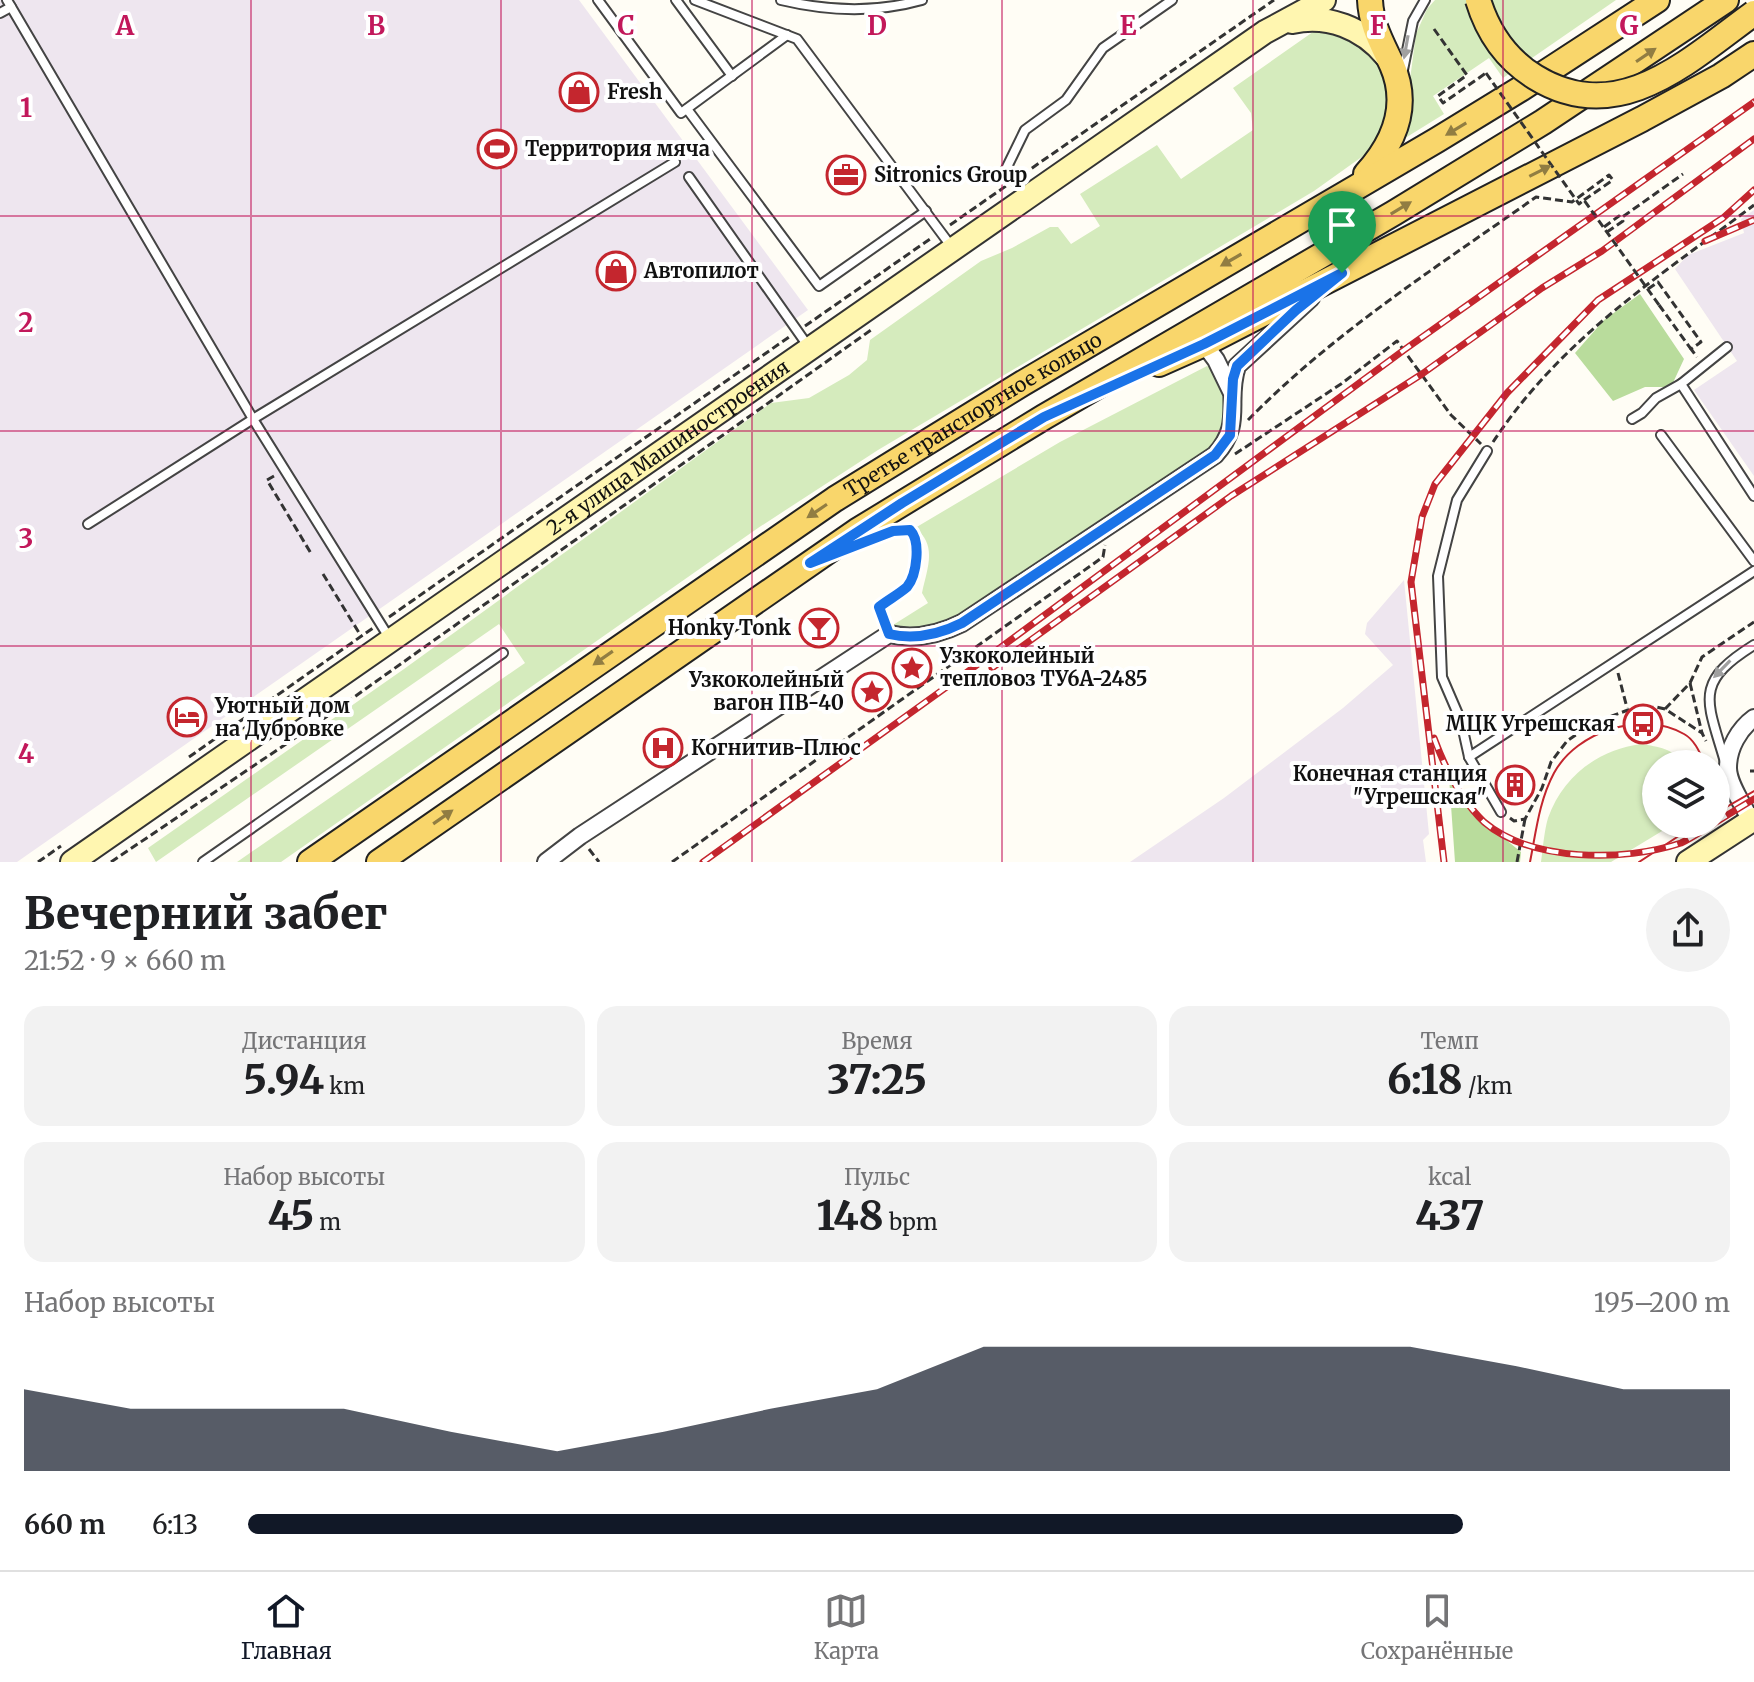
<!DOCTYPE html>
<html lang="ru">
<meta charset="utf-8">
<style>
body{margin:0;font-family:Merriweather,serif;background:#f2f2f2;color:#202124;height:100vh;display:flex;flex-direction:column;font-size:30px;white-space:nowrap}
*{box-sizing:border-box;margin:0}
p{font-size:26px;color:#757577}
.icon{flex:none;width:44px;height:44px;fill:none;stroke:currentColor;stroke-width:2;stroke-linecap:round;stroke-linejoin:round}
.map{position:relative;height:862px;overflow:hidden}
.panel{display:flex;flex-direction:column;background:#fff;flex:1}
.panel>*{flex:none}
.fabs{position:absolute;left:1642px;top:750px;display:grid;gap:16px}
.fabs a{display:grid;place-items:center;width:88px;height:88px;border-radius:50%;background:#fff;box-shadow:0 2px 6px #0004;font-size:40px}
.pin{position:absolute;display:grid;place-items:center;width:68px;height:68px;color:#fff;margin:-82px -34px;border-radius:50% 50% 50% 0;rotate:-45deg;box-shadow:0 0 8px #0007}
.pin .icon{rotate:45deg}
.round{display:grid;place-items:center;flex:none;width:84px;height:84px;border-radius:42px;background:#f2f2f2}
.overview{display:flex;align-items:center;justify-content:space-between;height:136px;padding:0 24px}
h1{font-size:44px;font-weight:800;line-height:60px}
.figures{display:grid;grid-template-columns:repeat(3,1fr);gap:12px;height:136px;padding:8px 24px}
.figures div{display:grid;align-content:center;border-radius:20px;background:#f2f2f2;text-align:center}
.figures b{font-size:40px;font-weight:800}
.figures small{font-size:22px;font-weight:400}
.figures p{font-size:22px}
.chart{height:224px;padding:16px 24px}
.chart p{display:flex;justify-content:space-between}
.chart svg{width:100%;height:144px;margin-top:8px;fill:#111827;opacity:.7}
ul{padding:0 24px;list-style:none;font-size:26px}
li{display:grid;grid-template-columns:128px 96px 1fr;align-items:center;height:60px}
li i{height:20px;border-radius:10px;background:#111827}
.tab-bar{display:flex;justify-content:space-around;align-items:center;height:112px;border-top:2px solid #e0e0e0;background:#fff;font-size:22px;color:#757577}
.tab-bar a{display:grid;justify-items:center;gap:4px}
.tab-bar .on{color:#111827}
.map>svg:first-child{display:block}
.industrial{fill:#eee6ef}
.green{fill:#d5ebbd}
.forest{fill:#b9dc9c}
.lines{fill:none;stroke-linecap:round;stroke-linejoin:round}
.lane-casing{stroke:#444;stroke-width:12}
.street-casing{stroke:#444;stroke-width:20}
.secondary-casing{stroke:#333;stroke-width:26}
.primary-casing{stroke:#222;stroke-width:28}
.path{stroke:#333;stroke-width:3;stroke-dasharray:8 4;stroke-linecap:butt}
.lane{stroke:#fff;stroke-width:8}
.street{stroke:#fff;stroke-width:16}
.secondary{stroke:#fff6b0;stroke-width:22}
.primary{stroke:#f9d66b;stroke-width:24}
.tram{stroke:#c4262e;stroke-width:2}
.rail-casing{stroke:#c4262e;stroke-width:7}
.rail{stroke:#fff;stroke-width:4;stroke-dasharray:12;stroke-linecap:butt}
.primary-bridge-casing{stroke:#222;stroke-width:28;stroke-linecap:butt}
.path-bridge{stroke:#333;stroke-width:3;stroke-dasharray:8 4;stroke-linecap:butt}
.primary-bridge{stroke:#f9d66b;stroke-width:24}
.oneway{fill:#a0a0a0}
.oneway2{fill:#917d42}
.route-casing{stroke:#fff;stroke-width:16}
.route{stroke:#1a73e8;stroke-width:10}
.grid{fill:none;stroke:#c2185b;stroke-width:2;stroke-opacity:0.55}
.labels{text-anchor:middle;stroke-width:8;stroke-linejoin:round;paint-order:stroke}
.poi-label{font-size:20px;font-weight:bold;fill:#111;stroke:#fff;text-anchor:start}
.street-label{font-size:20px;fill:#111;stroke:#fff}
.grid-label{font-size:26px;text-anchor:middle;font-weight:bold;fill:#c2185b;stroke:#fff;stroke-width:8;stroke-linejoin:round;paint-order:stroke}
</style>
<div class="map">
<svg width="1754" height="862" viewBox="0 0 1754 862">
<rect width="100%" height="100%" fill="#fffdf5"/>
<g class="industrial">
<polygon points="0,0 579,0 808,310 17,862 0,862"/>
<polygon points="1754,210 1754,476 1694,390 1737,361 1675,269 1688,255 1744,233 1741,219"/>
<polygon points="1404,580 1429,834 1423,840 1426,862 1130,862 1224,798 1343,708 1393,665 1365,634 1367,623"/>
</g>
<g class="green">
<polygon points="1435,0 1616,0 1503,78 1489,58 1433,96 1444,114 1402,140 1416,34 1427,9"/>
<polygon points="1320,27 1332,28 1374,53 1391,88 1387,124 1370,151 1314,191 878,450 758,528 281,862 237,862 525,663 499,624 156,862 148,848 404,669 771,403 809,398 849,375 867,360 870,340 981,261 1012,248 1050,227 1058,227 1071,244 1100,226 1080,194 1157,145 1181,179 1253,130 1251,113 1233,88"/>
<path d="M1207 366C1236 382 1226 419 1219 444L943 628 895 631 893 625 928 603 922 593C927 569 938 545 915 528L1060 442Z"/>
<path d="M1641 744C1659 747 1673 748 1683 764H1656V824L1672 825 1611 862H1541C1543 848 1544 832 1548 818 1563 776 1598 750 1641 744Z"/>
</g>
<g class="forest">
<polygon points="1640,294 1684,359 1671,387 1645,387 1613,401 1575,353 1604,320"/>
<polygon points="1449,777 1484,822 1521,852 1520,862 1455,862"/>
</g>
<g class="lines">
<defs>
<g id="lane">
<polyline points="7,0 253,419 390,639"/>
<polyline points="598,0 681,113 787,35"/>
<polyline points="676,0 732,76"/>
<polyline points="695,0 797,39 951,246"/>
<path d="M781 0C827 11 876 13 922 0"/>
<polyline points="0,13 11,7"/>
<polyline points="1403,70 1413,21 1425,0"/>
<polyline points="687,109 819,286 926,211"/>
<polyline points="689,177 808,346"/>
<polyline points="1026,196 1006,169 1025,130 1066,100 1103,48 1172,0"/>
<polyline points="1727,347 1681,384 1754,496"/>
<polyline points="1632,419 1642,413 1656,398 1681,384"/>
<polyline points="1661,435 1754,561"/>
<polyline points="1487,451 1457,500 1438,576 1442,677 1461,721 1469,757 1501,812"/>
<polyline points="88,524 253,419 675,162"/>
<path d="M852 547 902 529C925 532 918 567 910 583 905 592 888 600 879 607L889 634"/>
<polyline points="1469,757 1754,571"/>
<path d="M1725 762C1707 700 1693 683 1754 645"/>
<polyline points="203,862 503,653"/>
</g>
<g id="street">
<polyline points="1204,344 1216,360 1231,391"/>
<path d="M1751 821C1744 806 1728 784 1728 768 1728 748 1739 729 1754 718"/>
<path d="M546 862 580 836 889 634C915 640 938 635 962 623L1215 455C1244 423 1225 402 1237 366L1311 298"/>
</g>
<g id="secondary">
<path d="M1292 22C1328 14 1363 28 1386 56"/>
<path id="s1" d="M72 862 1265 32 1324 0"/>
<polyline points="1688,862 1754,819"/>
</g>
<g id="primary">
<path d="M1366 174C1394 143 1410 106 1392 65 1382 43 1371 25 1370 0"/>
<polyline points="1159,364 1204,344 1642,119 1721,76 1754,54"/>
<path id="s2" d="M310 862 835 499 1023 383 1437 140 1522 88 1657 0"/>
<polyline points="379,862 857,531 1044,417 1394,213 1543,122 1726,0"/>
</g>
</defs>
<use href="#lane" class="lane-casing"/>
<use href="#street" class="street-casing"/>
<use href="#secondary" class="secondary-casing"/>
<use href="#primary" class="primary-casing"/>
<g class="path">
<polyline points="1434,29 1467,75 1438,96 1443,103 1486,73"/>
<polyline points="1022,175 1274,0"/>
<polyline points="1584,200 1613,180"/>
<polyline points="950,225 1006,186"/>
<polyline points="1604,227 1619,216 1621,218 1683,174"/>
<polyline points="1607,232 1623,221 1621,218"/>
<polyline points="1648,289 1658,282 1701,342 1691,349 1697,357"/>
<polyline points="1659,305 1691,349"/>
<polyline points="805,326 930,239"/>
<path d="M1248 420C1333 333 1437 267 1536 197L1572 202 1609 175 1613 180"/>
<path d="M1493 442C1562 338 1656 279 1754 205"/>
<polyline points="1235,454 1341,384 1397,341 1451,415 1481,444"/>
<polyline points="274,476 267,480 312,555"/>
<polyline points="323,574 361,636"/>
<polyline points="389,617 789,337"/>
<polyline points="1618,673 1627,708"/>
<polyline points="1690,683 1702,733"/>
<polyline points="1665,709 1690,683 1702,657 1754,622"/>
<polyline points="326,717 871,330"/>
<polyline points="189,757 373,628"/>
<polyline points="1750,771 1754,771"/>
<polyline points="1510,818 1514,821 1525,819 1542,788 1551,762 1567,741 1593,723 1628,710 1656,707 1665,709 1702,733 1706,741"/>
<polyline points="589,849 599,862"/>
<polyline points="38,862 61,846"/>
<polyline points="111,862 326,717 319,709"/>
<polyline points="672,862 1103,557 1105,545"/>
<polyline points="1517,862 1525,819"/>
</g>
<use href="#lane" class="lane"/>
<use href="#street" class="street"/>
<use href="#secondary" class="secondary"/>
<use href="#primary" class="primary"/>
<g class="tram">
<polyline points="1716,813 1754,791"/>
<path d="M1530 862C1536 832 1539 801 1554 773 1577 731 1642 710 1684 734 1695 740 1700 753 1705 764"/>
<polyline points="1639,862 1697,824"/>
</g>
<defs>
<g id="rail">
<polyline points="1705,241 1754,220"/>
<polyline points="992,668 1231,496 1422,374 1542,288 1602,251 1754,139"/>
<path d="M1434 738C1445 768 1460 799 1484 822 1531 862 1624 862 1681 843 1692 838 1703 830 1713 824"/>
<polyline points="1716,822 1754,799"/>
<polyline points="703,862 955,681 1404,350 1754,102"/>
<polyline points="1444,862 1411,582 1422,517 1435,484 1507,393 1598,300 1723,218 1754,190"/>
</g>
</defs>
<use href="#rail" class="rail-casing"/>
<use href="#rail" class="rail"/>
<defs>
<path id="primary-bridge" d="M1478 0C1488 33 1506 59 1535 77 1619 129 1689 60 1754 13"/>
</defs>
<use href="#primary-bridge" class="primary-bridge-casing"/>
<polyline class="path-bridge" points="1486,73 1579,204 1584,200 1659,305"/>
<use href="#primary-bridge" class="primary-bridge"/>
</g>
<defs><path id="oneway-solid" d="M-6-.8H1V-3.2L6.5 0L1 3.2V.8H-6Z" transform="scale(2)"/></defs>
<g class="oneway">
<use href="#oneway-solid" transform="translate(1406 47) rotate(100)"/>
<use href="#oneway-solid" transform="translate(1722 669) rotate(134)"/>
</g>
<g class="oneway2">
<use href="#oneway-solid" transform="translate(1646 55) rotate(-34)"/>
<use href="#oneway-solid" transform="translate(1456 129) rotate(149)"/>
<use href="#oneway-solid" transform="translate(1540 171) rotate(-27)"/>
<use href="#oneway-solid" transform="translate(1401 208) rotate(-31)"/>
<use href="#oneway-solid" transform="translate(1231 260) rotate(150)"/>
<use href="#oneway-solid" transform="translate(817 511) rotate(146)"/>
<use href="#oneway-solid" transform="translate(603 658) rotate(145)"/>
<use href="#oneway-solid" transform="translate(443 817) rotate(-35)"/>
</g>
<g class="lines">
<defs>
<path id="route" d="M1342 273 1296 310 1237 366 1233 379 1230 435 1215 455 962 623C938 635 915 640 889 634L879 607C888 600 899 594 907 587 917 575 921 541 910 530L893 531 810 563 902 503 1044 417 1204 344Z"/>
</defs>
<use href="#route" class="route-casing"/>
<use href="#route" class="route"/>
</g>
<path class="grid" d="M251 0V862M501 0V862M752 0V862M1002 0V862M1253 0V862M1503 0V862M0 216H1754M0 431H1754M0 646H1754"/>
<defs>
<symbol id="shop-ring" viewBox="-11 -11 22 22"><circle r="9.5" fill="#fff" stroke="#c4262e" stroke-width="1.5"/><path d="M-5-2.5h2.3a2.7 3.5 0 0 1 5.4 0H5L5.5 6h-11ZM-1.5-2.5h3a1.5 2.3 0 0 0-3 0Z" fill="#c4262e"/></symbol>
<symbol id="stadium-ring" viewBox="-11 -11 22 22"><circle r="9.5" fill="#fff" stroke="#c4262e" stroke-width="1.5"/><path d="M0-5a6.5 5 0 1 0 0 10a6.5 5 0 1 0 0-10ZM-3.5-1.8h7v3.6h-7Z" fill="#c4262e"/></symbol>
<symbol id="office-ring" viewBox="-11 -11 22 22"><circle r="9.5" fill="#fff" stroke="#c4262e" stroke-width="1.5"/><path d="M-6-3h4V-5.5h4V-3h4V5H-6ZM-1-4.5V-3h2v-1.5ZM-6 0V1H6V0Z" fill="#c4262e"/></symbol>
<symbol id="bar-ring" viewBox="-11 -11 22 22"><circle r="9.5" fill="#fff" stroke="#c4262e" stroke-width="1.5"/><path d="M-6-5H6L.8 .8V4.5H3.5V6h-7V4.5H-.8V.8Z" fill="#c4262e"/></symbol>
<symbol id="sight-ring" viewBox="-11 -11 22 22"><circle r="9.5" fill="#fff" stroke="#c4262e" stroke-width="1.5"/><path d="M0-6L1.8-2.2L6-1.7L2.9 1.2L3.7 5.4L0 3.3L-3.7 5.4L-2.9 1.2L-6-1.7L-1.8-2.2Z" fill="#c4262e"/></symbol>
<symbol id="hotel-ring" viewBox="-11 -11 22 22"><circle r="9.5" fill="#fff" stroke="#c4262e" stroke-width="1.5"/><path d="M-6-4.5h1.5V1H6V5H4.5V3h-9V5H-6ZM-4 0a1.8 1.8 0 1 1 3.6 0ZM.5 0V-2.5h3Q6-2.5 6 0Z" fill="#c4262e"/></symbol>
<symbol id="bus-ring" viewBox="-11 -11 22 22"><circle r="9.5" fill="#fff" stroke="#c4262e" stroke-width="1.5"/><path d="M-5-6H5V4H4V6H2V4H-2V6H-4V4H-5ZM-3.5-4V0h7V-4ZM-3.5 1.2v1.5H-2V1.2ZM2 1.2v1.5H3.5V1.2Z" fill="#c4262e"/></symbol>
<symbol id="hospital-ring" viewBox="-11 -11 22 22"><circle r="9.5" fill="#fff" stroke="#c4262e" stroke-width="1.5"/><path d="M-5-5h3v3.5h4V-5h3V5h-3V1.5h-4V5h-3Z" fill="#c4262e"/></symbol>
<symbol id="building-ring" viewBox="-11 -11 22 22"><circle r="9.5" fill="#fff" stroke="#c4262e" stroke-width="1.5"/><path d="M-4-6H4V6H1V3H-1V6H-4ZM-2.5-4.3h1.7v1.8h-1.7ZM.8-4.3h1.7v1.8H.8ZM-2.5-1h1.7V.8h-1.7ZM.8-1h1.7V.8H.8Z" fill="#c4262e"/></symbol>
</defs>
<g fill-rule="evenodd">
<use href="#shop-ring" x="557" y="70" width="44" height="44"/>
<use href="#stadium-ring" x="475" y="127" width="44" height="44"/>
<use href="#office-ring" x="824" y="153" width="44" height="44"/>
<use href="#shop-ring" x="594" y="249" width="44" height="44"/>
<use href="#bar-ring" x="797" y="606" width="44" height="44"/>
<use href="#sight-ring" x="890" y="646" width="44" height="44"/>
<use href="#sight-ring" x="850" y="670" width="44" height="44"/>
<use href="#hotel-ring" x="165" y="695" width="44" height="44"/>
<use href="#bus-ring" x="1621" y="702" width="44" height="44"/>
<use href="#hospital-ring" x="641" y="726" width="44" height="44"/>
<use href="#building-ring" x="1493" y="763" width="44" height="44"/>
</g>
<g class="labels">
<g class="poi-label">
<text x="607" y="99">Fresh</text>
<text x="525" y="156">Территория мяча</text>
<text x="874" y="182">Sitronics Group</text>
<text x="644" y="278">Автопилот</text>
<text x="791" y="635" text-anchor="end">Honky Tonk</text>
<text x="940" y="663">Узкоколейный<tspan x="940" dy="23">тепловоз ТУ6А-2485</tspan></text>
<text x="844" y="687" text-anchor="end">Узкоколейный<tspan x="844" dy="23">вагон ПВ-40</tspan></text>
<text x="215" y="713">Уютный дом<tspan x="215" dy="23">на Дубровке</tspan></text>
<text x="1615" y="731" text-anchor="end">МЦК Угрешская</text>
<text x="691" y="755">Когнитив-Плюс</text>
<text x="1487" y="781" text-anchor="end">Конечная станция<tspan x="1487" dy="23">"Угрешская"</tspan></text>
</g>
<g class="street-label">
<text dy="7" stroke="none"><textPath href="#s2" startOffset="800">Третье транспортное кольцо</textPath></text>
<text dy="7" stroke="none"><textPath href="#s1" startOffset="726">2-я улица Машиностроения</textPath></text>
</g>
</g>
<g class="grid-label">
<text x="125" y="35">A</text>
<text x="376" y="35">B</text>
<text x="626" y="35">C</text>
<text x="877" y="35">D</text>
<text x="1128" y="35">E</text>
<text x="1378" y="35">F</text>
<text x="1629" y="35">G</text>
<text x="26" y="117">1</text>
<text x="26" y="332">2</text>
<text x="26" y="548">3</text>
<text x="26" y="763">4</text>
</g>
</svg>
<div class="fabs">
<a><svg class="icon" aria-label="layers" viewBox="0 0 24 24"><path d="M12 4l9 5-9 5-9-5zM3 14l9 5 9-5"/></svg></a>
</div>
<div class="pin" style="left:1342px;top:273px;background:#1e9e55"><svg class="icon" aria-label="arrive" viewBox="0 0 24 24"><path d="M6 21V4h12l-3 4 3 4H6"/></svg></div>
</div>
<section class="panel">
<div class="overview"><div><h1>Вечерний забег</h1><p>21:52 · 9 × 660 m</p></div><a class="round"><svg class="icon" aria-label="share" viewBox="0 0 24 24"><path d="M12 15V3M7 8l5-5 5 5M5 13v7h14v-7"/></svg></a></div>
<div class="figures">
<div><p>Дистанция</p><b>5.94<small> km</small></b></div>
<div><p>Время</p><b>37:25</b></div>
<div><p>Темп</p><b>6:18<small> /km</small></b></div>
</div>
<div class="figures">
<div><p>Набор высоты</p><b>45<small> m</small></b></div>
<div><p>Пульс</p><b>148<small> bpm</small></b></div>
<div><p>kcal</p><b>437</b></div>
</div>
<div class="chart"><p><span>Набор высоты</span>195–200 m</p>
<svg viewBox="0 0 160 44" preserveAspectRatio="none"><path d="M0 44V19L10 25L20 25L30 25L40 32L50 38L60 32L70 25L80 19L90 6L100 6L110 6L120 6L130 6L140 12L150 19L160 19V44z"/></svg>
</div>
<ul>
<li><b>660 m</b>6:13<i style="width:82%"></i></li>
</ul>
</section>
<nav class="tab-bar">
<a class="on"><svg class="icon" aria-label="home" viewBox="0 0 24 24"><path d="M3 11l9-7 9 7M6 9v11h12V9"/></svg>Главная</a>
<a><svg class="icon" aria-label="map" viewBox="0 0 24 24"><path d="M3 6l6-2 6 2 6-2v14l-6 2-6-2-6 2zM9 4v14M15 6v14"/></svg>Карта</a>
<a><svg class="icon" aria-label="saved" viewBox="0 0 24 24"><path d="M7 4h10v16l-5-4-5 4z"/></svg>Сохранённые</a>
</nav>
